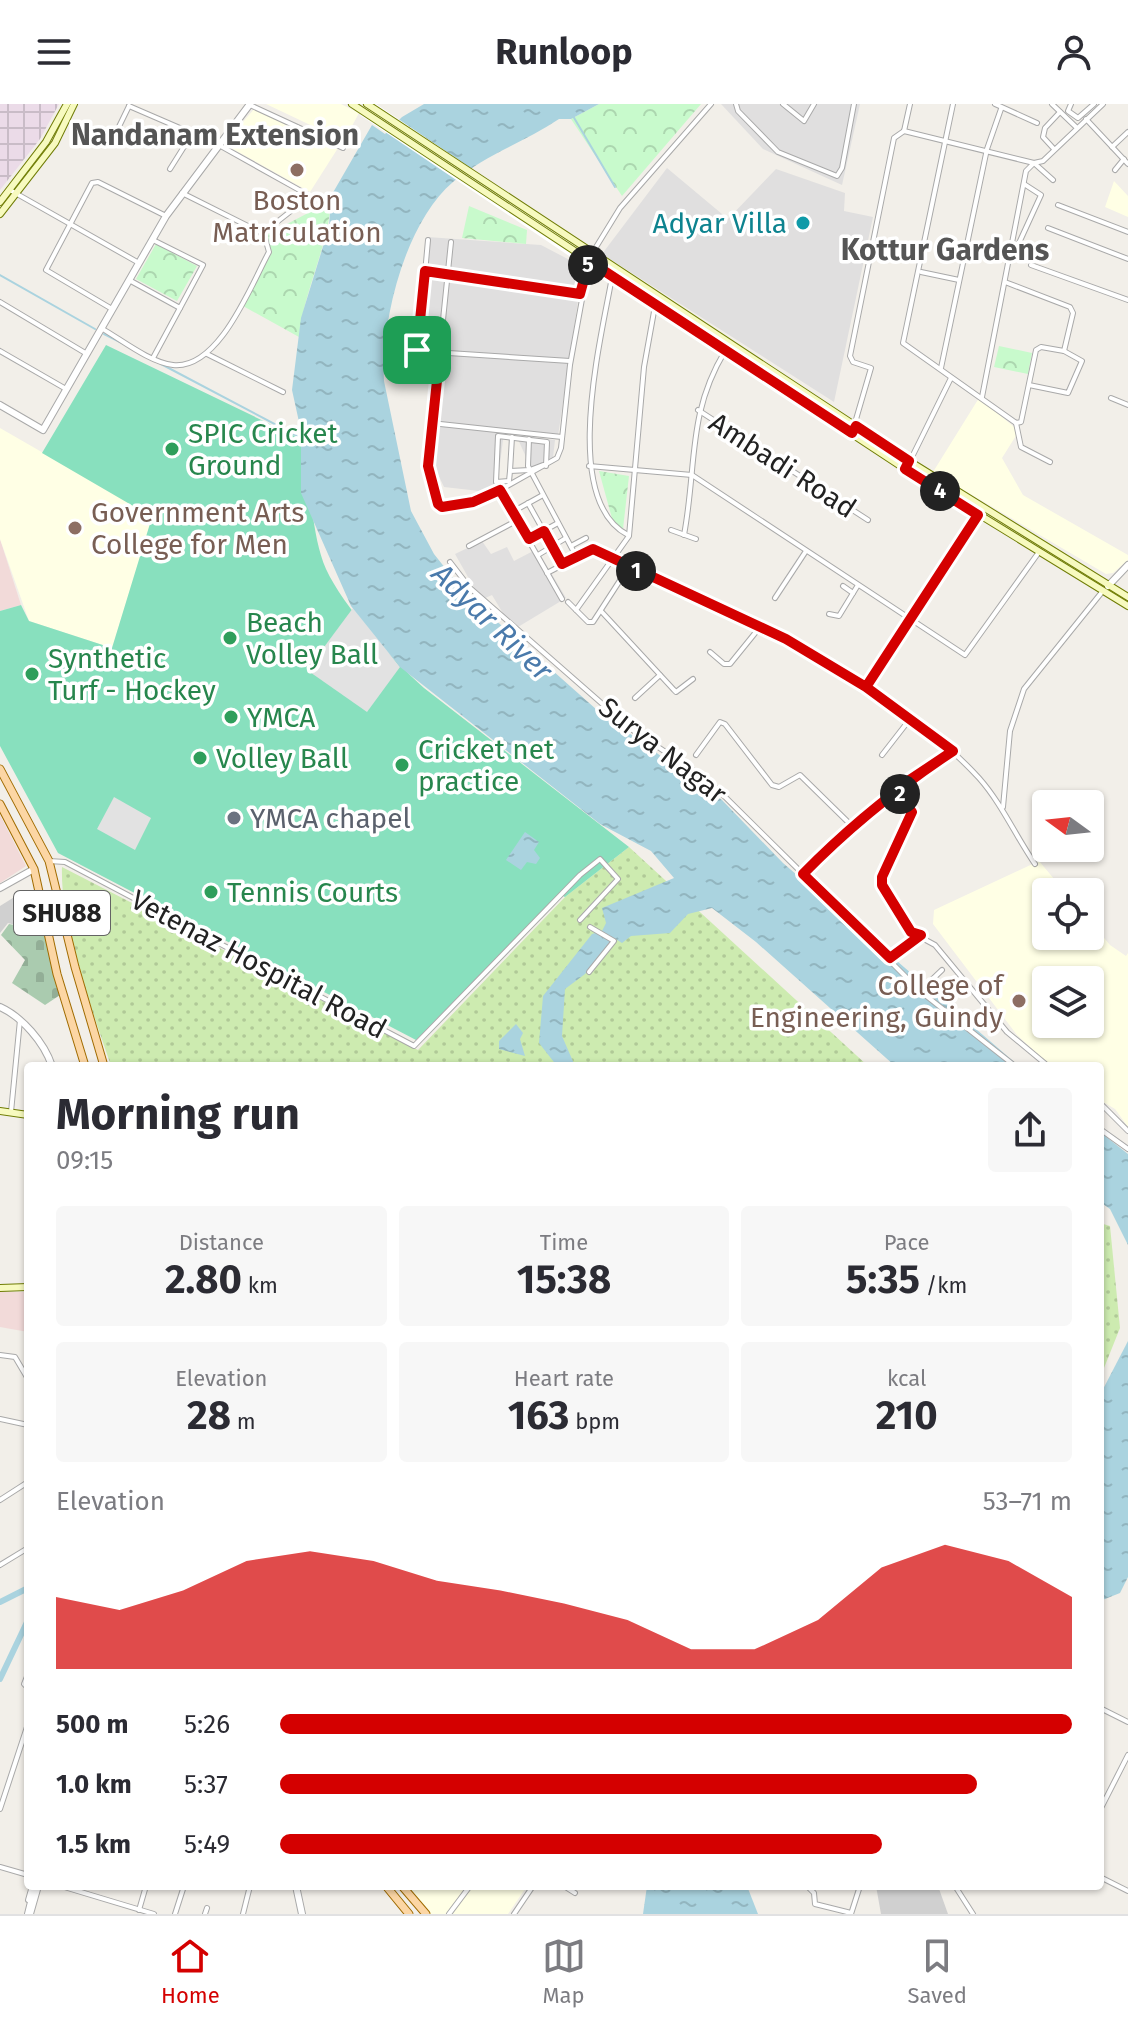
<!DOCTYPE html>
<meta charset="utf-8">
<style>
body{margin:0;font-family:"Fira Sans",sans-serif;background:#f7f7f7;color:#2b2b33;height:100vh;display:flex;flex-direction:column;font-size:30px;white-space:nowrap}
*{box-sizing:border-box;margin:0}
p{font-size:26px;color:#7c7c81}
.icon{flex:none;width:44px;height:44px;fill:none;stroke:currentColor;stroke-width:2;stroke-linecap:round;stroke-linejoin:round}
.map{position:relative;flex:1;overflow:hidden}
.sheet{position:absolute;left:24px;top:958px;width:1080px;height:828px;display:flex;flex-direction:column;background:#fff;border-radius:8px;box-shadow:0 2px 6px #0004}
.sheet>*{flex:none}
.needle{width:52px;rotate:285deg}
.tools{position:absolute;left:1032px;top:686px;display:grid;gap:16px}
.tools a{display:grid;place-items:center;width:72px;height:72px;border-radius:8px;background:#fff;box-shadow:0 2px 6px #0004;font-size:40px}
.pin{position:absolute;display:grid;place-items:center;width:68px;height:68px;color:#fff;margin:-34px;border-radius:16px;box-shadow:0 4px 12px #0006}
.km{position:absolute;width:40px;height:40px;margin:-20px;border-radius:50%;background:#222;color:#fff;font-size:22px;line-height:40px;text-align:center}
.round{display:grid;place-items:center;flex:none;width:84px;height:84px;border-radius:8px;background:#f7f7f7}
.head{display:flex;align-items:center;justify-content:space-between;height:136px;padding:0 32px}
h1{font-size:44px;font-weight:700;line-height:60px}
.figures{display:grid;grid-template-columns:repeat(3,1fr);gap:12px;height:136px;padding:8px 32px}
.figures div{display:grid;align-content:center;border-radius:8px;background:#f7f7f7;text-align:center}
.figures b{font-size:40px;font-weight:700}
.figures small{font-size:22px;font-weight:400}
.figures p{font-size:22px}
.chart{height:224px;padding:16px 32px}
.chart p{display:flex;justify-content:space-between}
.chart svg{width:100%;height:144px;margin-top:8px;fill:#d40000;opacity:.7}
ul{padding:0 32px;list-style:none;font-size:26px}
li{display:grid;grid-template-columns:128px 96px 1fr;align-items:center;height:60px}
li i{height:20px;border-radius:10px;background:#d40000}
header{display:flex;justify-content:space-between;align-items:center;height:104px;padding:0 32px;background:#fff;font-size:36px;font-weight:700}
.menu{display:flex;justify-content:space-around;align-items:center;height:112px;border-top:2px solid #e1e1e2;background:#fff;font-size:22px;color:#7c7c81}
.menu a{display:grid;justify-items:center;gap:4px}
.menu .selected{color:#d40000}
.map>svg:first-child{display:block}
.residential{fill:#e0dfdf}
.commercial{fill:#f2dad9}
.industrial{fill:url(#industrial-grid)}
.education{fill:#ffffe5;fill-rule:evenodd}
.religious{fill:#d0d0d0}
.grass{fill:url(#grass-dots)}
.cemetery{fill:url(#cemetery-stones)}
.park{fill:url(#park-crowns)}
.pitch{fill:#88e0be}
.parking{fill:#e2e2e2}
.water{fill:url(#water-ripples)}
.pier{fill:#fff}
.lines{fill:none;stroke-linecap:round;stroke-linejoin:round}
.stream{stroke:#aad3df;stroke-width:2}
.canal{stroke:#aad3df;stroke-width:6}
.minor-casing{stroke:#a9a9a9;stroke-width:6}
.tertiary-casing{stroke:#a9a9a9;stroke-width:8}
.secondary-casing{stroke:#707d05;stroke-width:8}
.primary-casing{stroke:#a06b00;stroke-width:9}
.minor{stroke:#fff;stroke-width:4}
.tertiary{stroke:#fff;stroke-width:6}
.secondary{stroke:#f7fabf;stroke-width:6}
.primary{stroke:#fcd6a4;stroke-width:7}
.route-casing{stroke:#fff;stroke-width:16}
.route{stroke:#d40000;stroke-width:10}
.education-dot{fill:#8d6e63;stroke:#fff;stroke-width:3}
.culture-dot{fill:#0f9aa8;stroke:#fff;stroke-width:3}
.leisure-dot{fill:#2e9e5b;stroke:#fff;stroke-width:3}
.worship-dot{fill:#6b7280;stroke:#fff;stroke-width:3}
.labels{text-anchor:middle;stroke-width:7;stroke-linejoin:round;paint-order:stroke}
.shield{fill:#fff;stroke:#646464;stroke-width:2}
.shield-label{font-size:26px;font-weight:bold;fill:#222}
.education-label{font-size:28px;fill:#785e54;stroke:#fff}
.culture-label{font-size:28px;fill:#0d838f;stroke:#fff;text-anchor:end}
.leisure-label{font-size:28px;fill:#27864d;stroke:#fff;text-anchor:start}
.street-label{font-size:28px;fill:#222;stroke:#fff}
.worship-label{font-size:28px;fill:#5b616d;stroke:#fff;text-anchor:start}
.neighbourhood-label{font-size:30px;font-weight:bold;fill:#555;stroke:#fff}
.water-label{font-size:30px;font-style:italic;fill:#4a7aab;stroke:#fff}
</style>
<header><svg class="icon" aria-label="menu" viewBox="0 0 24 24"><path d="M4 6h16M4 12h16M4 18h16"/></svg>Runloop<svg class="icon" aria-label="person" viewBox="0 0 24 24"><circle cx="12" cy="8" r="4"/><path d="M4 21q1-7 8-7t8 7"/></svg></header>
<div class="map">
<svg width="1128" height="1810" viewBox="0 0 1128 1810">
<defs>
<pattern id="industrial-grid" width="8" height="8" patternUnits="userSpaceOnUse" patternTransform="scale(2)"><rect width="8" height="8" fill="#ebdbe8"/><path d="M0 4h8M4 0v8" fill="none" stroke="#c9bcc7"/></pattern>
<pattern id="grass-dots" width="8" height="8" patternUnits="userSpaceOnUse" patternTransform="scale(2)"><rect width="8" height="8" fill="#cdebb0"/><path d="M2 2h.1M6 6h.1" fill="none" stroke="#b0c997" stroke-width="1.8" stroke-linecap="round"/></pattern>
<pattern id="cemetery-stones" width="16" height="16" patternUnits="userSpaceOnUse" patternTransform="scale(2)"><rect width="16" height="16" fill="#aacbaf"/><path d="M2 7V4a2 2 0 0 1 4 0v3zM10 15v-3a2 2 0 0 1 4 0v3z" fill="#92ae96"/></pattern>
<pattern id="park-crowns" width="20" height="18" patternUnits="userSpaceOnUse" patternTransform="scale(2)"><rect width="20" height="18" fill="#c8facc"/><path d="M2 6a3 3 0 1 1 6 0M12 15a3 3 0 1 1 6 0" fill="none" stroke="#acd6af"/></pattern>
<pattern id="water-ripples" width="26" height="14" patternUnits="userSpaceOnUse" patternTransform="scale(2)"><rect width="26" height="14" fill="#aad3df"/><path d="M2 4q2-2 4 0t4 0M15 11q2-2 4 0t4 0" fill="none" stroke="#92b5bf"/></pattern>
</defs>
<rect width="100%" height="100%" fill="#f2efe9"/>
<g class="residential">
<polygon points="721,0 860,0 842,81 763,45"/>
<polygon points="667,64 728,115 776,65 845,89 844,107 873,113 834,298 602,150"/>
<polygon points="427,133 541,141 583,163 558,332 504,328 497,383 488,388 444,383 434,362 445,254 415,251"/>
<polygon points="516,331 555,336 553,353 532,366"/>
<polygon points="482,437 491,450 507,443 514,457 537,445 566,494 513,526 492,491 481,496 455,450"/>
</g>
<g class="commercial">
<polygon points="0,435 21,501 0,507"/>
<polygon points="0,711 26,762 0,779"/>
<polygon points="0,1188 28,1188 28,1228 0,1223"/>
</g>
<polygon class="industrial" points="0,0 59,0 40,35 0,86"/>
<g class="education">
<polygon points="266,0 341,0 359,9 344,37"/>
<polygon points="255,4 338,44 310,88 224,40"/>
<polygon points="1114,77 1128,92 1128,113 1105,103"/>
<polygon points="979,294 1019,327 1002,354 1023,391 1128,451 1128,456 1113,469 1106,470 933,368"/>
<polygon points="0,324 153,412 112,544 29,517 0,435"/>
<path d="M1039 757 1065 788H1046V832H1090V817L1110 841 1126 852 1128 849V1023L1115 1005 1100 996V962H1051L1017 931 933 820 934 806ZM1046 876H1090V920H1046Z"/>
<polygon points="407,1782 527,1782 508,1810 427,1810"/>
</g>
<g class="religious">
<polygon points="24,787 26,797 38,794 41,808 19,822 8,819 0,829 0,802"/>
<polygon points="876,1782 896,1785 938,1782 948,1810 881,1810"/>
</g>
<g class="grass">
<path d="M629 743 868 962H111C92 904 60 823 62 763L418 946 565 793Z"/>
<polygon points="1100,1119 1110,1122 1120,1224 1100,1274"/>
</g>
<polygon class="cemetery" points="41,809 60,891 45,901 12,879 25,856 1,831 9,820 19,822"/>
<g class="park">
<polygon points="599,0 701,0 622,92 571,15"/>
<path d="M331 97C328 144 304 186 299 233L243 202 272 148 266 131Z"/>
<polygon points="469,102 527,126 526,140 462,134"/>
<polygon points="156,140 197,162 177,197 136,175"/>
<polygon points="999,242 1032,249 1028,270 994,263"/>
<polygon points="599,367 629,372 623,425 613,418"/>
</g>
<path class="pitch" d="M106 241 305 337C310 375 311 431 326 465 344 504 392 555 424 584L629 743 565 793 559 790 416 936 58 749 0 642V507L21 501 29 517 112 544 152 413 42 349Z"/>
<g class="parking">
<polygon points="353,504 400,563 367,608 307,566"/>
<polygon points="114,693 151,714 135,746 97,725"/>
</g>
<g class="water">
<path d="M424 0H599L571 15H559C525 38 485 51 453 78 405 119 381 216 384 277L411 407 434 450 465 489 597 606 722 696 783 759 1019 962H895L756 838 712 804 688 810 670 829 631 832 622 839 614 834 585 870 565 885 562 932 575 962H557L539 939 543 892 592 830 602 827 606 819 602 804 674 774 651 747 600 720 400 563 351 502 301 389V327L292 286 301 214 329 123 331 92 372 21 385 30 402 13Z"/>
<polygon points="525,728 539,738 534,746 540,754 536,760 527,758 521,766 506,756"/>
<polygon points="516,920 523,929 520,935 525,952 499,945 499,937"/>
<polygon points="1100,1028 1128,1050 1128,1141 1110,1105 1100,1098"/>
<polygon points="1128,1237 1128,1473 1120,1489 1100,1497 1100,1291"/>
<polygon points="647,1782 747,1782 758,1810 643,1810"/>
</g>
<polygon class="pier" points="367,0 376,0 588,143 578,158 360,11"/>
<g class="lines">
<g class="stream">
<polyline points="573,12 615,83"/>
<polyline points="0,171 95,225"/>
<polyline points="104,230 124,240"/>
<polyline points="161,260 301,334"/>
</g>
<g class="canal">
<polyline points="0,1498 28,1484"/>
<polyline points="0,1575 28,1516"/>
</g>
<defs>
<g id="minor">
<polyline points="736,0 738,7 778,48 837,72 842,64 854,0"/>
<polyline points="783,0 804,17 814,0"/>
<polyline points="953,0 903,239 1016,319 1021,318 1036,246 1041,243 1064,247 1073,209 1070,203 1005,178"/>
<polyline points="995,0 1037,19"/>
<polyline points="1052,0 1076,23"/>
<polyline points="1071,0 1068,7 1078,14 1094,0"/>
<polyline points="250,1 343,44"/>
<polyline points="129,2 217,40 310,92 263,129"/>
<polyline points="1086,15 1128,60"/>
<polyline points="904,27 1034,59 1053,76"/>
<polyline points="904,27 910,0"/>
<polyline points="112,37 129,2"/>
<polyline points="1112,43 1128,28"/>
<polyline points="1054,45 1043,33 1045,24 1060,8"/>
<polyline points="170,65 192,30"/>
<polyline points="1115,66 1124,55"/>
<polyline points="10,86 139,159"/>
<polyline points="1058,101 1128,128"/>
<polyline points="1048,124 1128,155"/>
<polyline points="428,136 418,247 570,257"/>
<polyline points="451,138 428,362 438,400 448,404 500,386 557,354 561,344 570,261 589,157"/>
<polyline points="593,148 620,104 711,0"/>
<polyline points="1010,149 1019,139 1041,91 1024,80"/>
<polyline points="1031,161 1128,196"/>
<polyline points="425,167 580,190"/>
<polyline points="921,168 959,176"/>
<path d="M612 173C601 235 560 396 628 431"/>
<polyline points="129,176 180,204 203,161 153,136"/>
<polyline points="0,198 87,250"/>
<polyline points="112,205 46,166 92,79 98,78 166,112"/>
<path d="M101 224C122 236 149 258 173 261 219 266 251 181 269 148L264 130 182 89"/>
<polyline points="0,247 66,285"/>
<polyline points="207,250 283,288"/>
<polyline points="153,254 180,204"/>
<polyline points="941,264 987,45 1001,5"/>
<polyline points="1029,281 1068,289 1082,257 1064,247"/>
<polyline points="982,293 1026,67 1034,59 1043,57 1103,0"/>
<polyline points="1111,294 1128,301"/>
<polyline points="698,306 868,416"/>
<polyline points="431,319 562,333"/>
<polyline points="1016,319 1021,343 1050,358"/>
<polyline points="852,329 871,264 853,258 850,252 894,34 904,27"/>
<polyline points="529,335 528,362 576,452"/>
<polyline points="910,357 951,274"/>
<polyline points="543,361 530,366 510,367 509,377 496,378 498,332 547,338 546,362"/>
<polyline points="589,362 692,371 965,551 1039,448"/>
<polyline points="510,367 512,333"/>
<polyline points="500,386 562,495"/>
<polyline points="528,399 562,460"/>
<polyline points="514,407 543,391"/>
<polyline points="671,426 696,435"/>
<path d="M684 431C697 362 687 310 725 247"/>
<polyline points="529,435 558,419"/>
<polyline points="469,442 518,416"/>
<polyline points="571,442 586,434"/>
<polyline points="538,451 566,434"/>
<path d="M450 458 470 484 631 625 709 677 803 770C850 723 897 684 953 647"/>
<polyline points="628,464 593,518 588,518 576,506 629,432 644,263 655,202"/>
<path d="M547 469 593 445C629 468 671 481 709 499 802 541 909 598 979 674 1002 700 1015 731 1035 760"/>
<polyline points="843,482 853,489"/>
<polyline points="775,494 806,447"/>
<polyline points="568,498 576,506"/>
<polyline points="601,507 674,586 676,588 693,575"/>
<polyline points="829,510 839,512 858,481"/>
<polyline points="710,548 724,560 730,560 760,523"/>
<polyline points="866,583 978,411"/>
<polyline points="635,594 660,571"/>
<polyline points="696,651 720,618 725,620 772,681 779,683 800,671 851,721"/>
<polyline points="882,651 910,615"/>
<polyline points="896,685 912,708 882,773 891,798 911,828 935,841 1007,928 1048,962"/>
<polyline points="1003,703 1010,627 1024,585 1102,488"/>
<polyline points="49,757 65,758 414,942 580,771 600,755 618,775 580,816"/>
<polyline points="803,770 920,887 1015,962"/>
<polyline points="890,854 921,831"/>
<polyline points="589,868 614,837 590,823"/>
<polyline points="920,887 942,866"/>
<polyline points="1100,999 1128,1027"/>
<polyline points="11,1008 20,916"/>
<polyline points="1100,1025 1128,1045"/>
<polyline points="0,1251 15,1253 28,1275"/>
<polyline points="0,1315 28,1321"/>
<polyline points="0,1396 28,1378"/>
<polyline points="0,1461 28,1444"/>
<polyline points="28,1570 24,1580 28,1584"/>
<polyline points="1100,1604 1128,1618"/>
<polyline points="0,1705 28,1620"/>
<polyline points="1100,1706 1128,1651"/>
<polyline points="0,1763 28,1771"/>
<polyline points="1100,1773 1128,1787"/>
<polyline points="61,1782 154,1810"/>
<polyline points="564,1782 575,1789"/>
<polyline points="807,1782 814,1789 815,1800 851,1809"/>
<polyline points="955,1782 973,1810"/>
<polyline points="28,1796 32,1782"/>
<polyline points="139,1806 146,1782"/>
<polyline points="31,1810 39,1782"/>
<polyline points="175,1810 184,1782"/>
<polyline points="205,1810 207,1804"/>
<polyline points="243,1810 250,1782"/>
<polyline points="449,1810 470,1782"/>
<polyline points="514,1810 533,1782"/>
<polyline points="851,1810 860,1782"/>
</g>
<g id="tertiary">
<polyline points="0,301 43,326 166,112 250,0"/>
<polyline points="1108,482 1128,461"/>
<polyline points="0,784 34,765"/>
<path d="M0 903C22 913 44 938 52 962"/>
<polyline points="296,1782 302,1810"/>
<polyline points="28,1810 35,1782"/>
</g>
<g id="secondary">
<polyline points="352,0 905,365 1128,502"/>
<polyline points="367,0 909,357 1128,493"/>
<polyline points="0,98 46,38 67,0"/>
<polyline points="0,110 55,39 74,0"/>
<polyline points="0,1007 28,1011"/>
<polyline points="0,1184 28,1183"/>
</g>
<g id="primary">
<polyline points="0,665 49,757 75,863 104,962"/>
<polyline points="0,700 34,765 57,870 85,962"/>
<polyline points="386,1782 409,1810"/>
<polyline points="402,1782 426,1810"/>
</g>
</defs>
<use href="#minor" class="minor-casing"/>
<use href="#tertiary" class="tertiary-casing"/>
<use href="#secondary" class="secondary-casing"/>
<use href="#primary" class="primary-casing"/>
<use href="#minor" class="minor"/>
<use href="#tertiary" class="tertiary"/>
<use href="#secondary" class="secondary"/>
<use href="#primary" class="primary"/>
</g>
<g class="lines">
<defs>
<path id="route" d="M417 246 440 248 428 362 438 400 442 403 473 398 500 386 529 435 544 427 562 460 593 445 786 535 866 583 953 647 896 685 912 708 882 773V781L911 828 921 831 890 854 803 770C850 722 897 684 953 647L866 583 978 411 905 365 909 357 856 322 852 329 589 157 580 190 425 167 417 246"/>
</defs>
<use href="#route" class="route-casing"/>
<use href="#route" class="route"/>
</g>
<g class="education-dot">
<circle cx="297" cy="66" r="8"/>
<circle cx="75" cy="424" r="8"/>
<circle cx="1019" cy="897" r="8"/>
</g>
<circle class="culture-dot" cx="803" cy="119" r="8"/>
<g class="leisure-dot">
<circle cx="172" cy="345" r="8"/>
<circle cx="230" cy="534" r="8"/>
<circle cx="32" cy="570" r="8"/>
<circle cx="231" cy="613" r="8"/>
<circle cx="200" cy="654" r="8"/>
<circle cx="402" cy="661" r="8"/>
<circle cx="211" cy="788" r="8"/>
</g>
<circle class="worship-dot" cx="234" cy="714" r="8"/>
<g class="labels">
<rect class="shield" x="14" y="787" width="96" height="44" rx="6"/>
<g class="shield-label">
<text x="62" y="818">SHU88</text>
</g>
<g class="education-label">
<text x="297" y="106">Boston<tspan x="297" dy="32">Matriculation</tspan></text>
<text x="91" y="418" text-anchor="start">Government Arts<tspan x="91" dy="32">College for Men</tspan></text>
<text x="1003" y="891" text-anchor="end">College of<tspan x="1003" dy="32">Engineering, Guindy</tspan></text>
</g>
<g class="culture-label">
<text x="787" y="129">Adyar Villa</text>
</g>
<g class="leisure-label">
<text x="188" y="339">SPIC Cricket<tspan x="188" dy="32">Ground</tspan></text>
<text x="246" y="528">Beach<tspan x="246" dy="32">Volley Ball</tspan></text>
<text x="48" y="564">Synthetic<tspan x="48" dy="32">Turf - Hockey</tspan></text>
<text x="247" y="623">YMCA</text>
<text x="418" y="655">Cricket net<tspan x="418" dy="32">practice</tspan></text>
<text x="216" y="664">Volley Ball</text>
<text x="227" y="798">Tennis Courts</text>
</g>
<g class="street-label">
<text transform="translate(783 361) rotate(33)" y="10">Ambadi Road</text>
<text transform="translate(663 646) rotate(38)" y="10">Surya Nagar</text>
<text transform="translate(259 860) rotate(28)" y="10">Vetenaz Hospital Road</text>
</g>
<g class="worship-label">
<text x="250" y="724">YMCA chapel</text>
</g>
<g class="neighbourhood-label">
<text x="215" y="41">Nandanam Extension</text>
<text x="945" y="156">Kottur Gardens</text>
</g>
<g class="water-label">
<text transform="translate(492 518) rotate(44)" y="10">Adyar River</text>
</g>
</g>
</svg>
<div class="tools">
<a><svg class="needle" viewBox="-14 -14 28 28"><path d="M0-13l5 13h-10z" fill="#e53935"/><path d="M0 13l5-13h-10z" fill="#7c7c81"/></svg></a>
<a><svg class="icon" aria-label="locate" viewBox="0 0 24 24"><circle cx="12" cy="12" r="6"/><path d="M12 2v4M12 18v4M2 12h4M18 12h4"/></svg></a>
<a><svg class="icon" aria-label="layers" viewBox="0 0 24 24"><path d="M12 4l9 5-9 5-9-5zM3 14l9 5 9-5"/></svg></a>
</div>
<div class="pin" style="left:417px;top:246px;background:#1e9e55"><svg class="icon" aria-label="arrive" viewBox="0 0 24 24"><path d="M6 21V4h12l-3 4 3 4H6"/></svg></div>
<b class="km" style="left:636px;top:467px">1</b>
<b class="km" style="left:900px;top:690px">2</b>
<b class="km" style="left:940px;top:387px">4</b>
<b class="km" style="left:588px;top:161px">5</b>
<section class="sheet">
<div class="head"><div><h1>Morning run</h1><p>09:15</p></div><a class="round"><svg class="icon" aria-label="share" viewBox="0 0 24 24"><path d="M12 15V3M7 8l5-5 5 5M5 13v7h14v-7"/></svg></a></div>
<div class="figures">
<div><p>Distance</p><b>2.80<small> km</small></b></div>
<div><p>Time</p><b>15:38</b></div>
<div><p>Pace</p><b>5:35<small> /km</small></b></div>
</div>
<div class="figures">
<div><p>Elevation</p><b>28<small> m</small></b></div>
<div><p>Heart rate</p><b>163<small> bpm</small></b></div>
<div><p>kcal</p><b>210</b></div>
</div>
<div class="chart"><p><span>Elevation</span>53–71 m</p>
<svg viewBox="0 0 160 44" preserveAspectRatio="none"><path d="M0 44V22L10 26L20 20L30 11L40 8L50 11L60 17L70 20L80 24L90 29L100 38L110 38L120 29L130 13L140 6L150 11L160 22V44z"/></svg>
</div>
<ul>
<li><b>500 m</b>5:26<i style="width:100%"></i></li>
<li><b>1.0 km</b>5:37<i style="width:88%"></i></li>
<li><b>1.5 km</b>5:49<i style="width:76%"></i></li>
</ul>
</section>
</div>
<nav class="menu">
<a class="selected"><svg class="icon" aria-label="home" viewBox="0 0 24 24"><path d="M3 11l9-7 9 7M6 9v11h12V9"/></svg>Home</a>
<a><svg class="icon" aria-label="map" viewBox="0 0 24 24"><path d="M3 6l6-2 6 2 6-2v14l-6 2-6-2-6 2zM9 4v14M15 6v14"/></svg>Map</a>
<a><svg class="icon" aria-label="saved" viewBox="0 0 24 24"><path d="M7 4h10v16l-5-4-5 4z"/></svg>Saved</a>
</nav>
